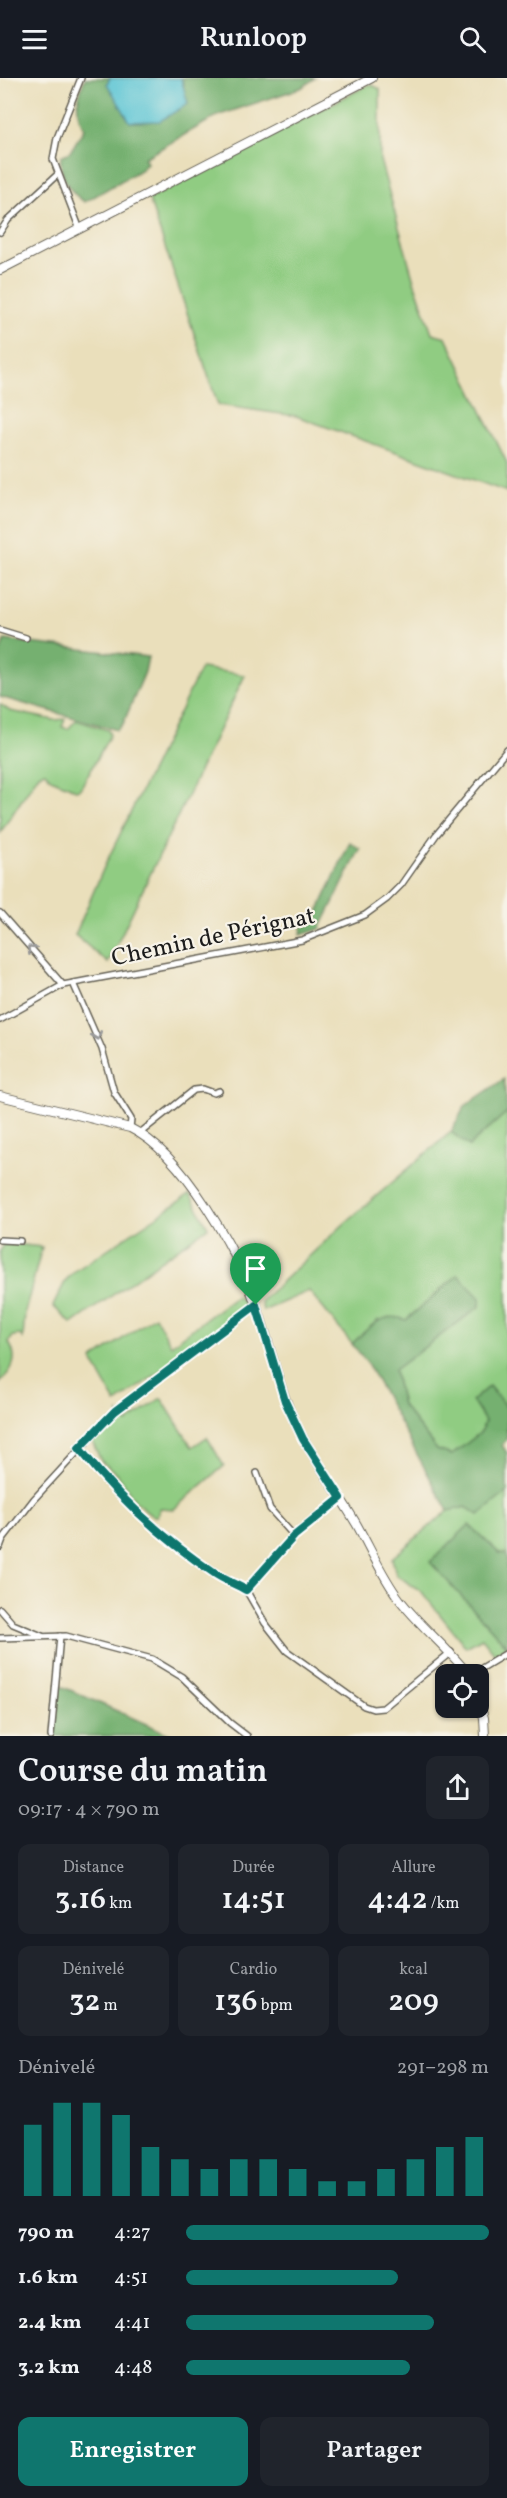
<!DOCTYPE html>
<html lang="fr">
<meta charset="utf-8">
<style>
body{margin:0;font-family:Vollkorn,serif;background:#20242c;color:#f1f3f6;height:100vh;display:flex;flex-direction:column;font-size:22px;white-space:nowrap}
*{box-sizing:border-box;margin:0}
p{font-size:20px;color:#9ea1a6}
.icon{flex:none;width:33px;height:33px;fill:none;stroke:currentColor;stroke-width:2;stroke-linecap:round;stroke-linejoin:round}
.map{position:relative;height:1658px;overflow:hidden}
.panel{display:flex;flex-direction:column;background:#171b24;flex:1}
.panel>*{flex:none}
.tools{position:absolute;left:435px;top:1586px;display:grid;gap:12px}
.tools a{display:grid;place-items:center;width:54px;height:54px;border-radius:12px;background:#171b24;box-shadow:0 2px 4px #0004;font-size:30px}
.pin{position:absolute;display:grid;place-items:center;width:51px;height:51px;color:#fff;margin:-62px -26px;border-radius:50% 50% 50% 0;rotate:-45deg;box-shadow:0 0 6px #0007}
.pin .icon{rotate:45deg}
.round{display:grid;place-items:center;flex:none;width:63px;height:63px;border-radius:12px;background:#20242c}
.head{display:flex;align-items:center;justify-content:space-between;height:102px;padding:0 18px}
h1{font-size:33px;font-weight:600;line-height:45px}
.figures{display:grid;grid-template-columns:repeat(3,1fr);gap:9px;height:102px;padding:6px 18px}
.figures div{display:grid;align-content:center;border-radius:12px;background:#20242c;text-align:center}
.figures b{font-size:30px;font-weight:600}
.figures small{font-size:16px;font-weight:400}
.figures p{font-size:16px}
.chart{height:168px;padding:12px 18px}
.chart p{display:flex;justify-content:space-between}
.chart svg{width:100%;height:108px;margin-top:6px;stroke:#0f766e;stroke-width:6}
.cta{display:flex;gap:12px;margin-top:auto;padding:12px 18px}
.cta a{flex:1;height:69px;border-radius:12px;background:#0f766e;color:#fff;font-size:24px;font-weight:600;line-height:69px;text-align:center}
.cta a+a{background:#20242c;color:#f1f3f6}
ul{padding:0 18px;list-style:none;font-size:20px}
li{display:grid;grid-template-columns:96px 72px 1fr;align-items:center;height:45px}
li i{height:15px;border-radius:8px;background:#0f766e}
header{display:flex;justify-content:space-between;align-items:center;height:78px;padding:0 18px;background:#171b24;font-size:27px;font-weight:600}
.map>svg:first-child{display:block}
.green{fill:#90cc82;stroke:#56744f;stroke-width:1.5}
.forest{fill:#74b070;stroke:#486646;stroke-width:1.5}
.water{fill:#59c4d4;stroke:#3a7078;stroke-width:1.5}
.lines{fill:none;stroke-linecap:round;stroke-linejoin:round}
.street-casing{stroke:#646054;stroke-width:8}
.secondary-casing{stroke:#646054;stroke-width:10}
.street{stroke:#fff;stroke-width:5}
.secondary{stroke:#fff;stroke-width:8}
.oneway{stroke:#999}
.route-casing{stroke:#fff;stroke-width:12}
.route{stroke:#0f766e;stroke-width:8}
.labels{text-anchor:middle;stroke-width:4.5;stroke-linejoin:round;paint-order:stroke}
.street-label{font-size:24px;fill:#1c1c1c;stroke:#f7f3e8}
</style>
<header><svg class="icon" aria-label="menu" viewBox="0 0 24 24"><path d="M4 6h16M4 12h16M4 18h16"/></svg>Runloop<svg class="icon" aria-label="search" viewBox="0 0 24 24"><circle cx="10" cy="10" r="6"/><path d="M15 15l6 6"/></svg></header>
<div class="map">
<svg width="507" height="1658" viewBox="0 0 507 1658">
<rect width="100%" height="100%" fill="#f7f3e8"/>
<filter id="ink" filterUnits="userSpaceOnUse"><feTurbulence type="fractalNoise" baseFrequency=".0167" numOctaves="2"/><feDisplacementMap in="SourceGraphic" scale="12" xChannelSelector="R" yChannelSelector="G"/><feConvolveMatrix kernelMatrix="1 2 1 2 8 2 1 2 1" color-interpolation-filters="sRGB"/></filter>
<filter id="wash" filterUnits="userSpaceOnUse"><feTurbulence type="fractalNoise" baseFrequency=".008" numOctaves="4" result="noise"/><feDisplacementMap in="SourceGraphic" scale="24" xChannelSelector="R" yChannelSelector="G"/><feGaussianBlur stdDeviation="1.35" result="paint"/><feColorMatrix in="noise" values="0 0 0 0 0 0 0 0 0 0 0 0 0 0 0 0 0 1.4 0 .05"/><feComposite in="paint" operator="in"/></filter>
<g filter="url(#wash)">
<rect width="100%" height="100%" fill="#eadfbb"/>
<g class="green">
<polygon points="370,6 380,11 380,82 414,203 432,255 446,259 507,385 507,414 296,338 218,327 149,121"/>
<polygon points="201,590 245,597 108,885 75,857 105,787"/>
<path d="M0 626 10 633 54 642 65 641 62 649 68 651 76 642 108 652 110 657 80 711 75 712C65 704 53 706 45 694L39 696 0 755Z"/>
<polygon points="507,1034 507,1330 489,1308 472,1323 485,1343 480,1355 452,1377 437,1372 402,1327 394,1292 480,1228 458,1197 406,1242 378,1242 352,1266 309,1213 263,1233 261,1223 345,1145 451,1054 469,1068"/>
<polygon points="190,1116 208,1149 72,1246 53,1228 66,1202 75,1193"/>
<path d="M4 1165 42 1169 25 1234 23 1260 20 1257 13 1258 9 1265C19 1281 13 1291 0 1305V1174Z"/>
<polygon points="237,1218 244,1224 250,1222 247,1231 116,1325 92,1282 155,1238 171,1267"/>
<polygon points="161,1320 192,1369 207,1359 224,1388 174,1431 160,1430 157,1438 153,1438 136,1424 117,1396 101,1383 92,1363 111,1345 119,1342 119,1335 127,1345"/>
<polygon points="507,1414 507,1476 499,1475 469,1447 431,1484 507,1568 495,1576 482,1560 466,1569 421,1513 396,1497 392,1480 448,1433 466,1429 479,1436"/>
</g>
<g class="forest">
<path d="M85 0H110L108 6 130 44 160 43 184 7 181 0H315L301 10 217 38 144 80 147 85 142 91 85 124C69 115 59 96 61 78L70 74 84 51C73 29 78 21 85 0Z"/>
<polygon points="5,562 148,579 145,594 123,646 117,652 0,619 0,574"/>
<polygon points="350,764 360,771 320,851 301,857 302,849 312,846 312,839 317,836"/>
<polygon points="504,1001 507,1034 469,1068 451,1054 465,1028"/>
<path d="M458 1197 480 1220V1228L394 1292 402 1327 437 1372 452 1377 480 1355 485 1343 472 1323 489 1308 507 1330V1361L502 1367 507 1375V1414L479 1437 466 1429 448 1433 367 1285 352 1266C367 1251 383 1232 406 1242Z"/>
<polygon points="469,1447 499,1475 507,1476 507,1568 430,1484"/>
<polygon points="59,1607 173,1658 53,1658"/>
</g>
<polygon class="water" points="110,0 181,0 188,26 160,43 130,44 107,6"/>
</g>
<g filter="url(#ink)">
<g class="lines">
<defs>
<g id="street">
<polyline points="79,149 53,81 57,60 81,0"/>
<polyline points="0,154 8,142 58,96"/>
<polyline points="0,552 26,560"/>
<polyline points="0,835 63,907"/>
<polyline points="73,905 102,971 114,1014 131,1041 130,1050"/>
<polyline points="0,942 63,907 302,862 365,837 387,821 401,807 436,757 507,672"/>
<polyline points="140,1055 194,1012 203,1011 214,1015 219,1013"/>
<polyline points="0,1162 20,1163"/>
<polyline points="79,1370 120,1418 185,1475 216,1497 246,1512 265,1545 287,1573 364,1628 373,1631 383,1630 451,1574"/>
<polyline points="257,1395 270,1431 294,1458"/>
<polyline points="0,1469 3,1461 34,1421 115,1333 256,1227"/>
<polyline points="246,1512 294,1458 341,1420"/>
<polyline points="0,1531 13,1546 42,1558"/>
<polyline points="0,1560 66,1558 152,1581 182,1599 230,1645 247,1658"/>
<polyline points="472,1596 507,1575"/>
<polyline points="51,1658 60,1558"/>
</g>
<g id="secondary">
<polyline points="0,192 372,0"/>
<path d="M0 1018 130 1050C184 1076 237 1174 257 1229 273 1274 280 1320 304 1362 321 1391 340 1418 357 1447 371 1472 383 1500 400 1522 421 1549 447 1569 468 1596"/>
<polyline points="478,1619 484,1640 485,1658"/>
</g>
</defs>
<use href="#street" class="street-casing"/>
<use href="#secondary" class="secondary-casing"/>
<use href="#street" class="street"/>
<use href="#secondary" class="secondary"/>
</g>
<defs><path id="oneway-chevron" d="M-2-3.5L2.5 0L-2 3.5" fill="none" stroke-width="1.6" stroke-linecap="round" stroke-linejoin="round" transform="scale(1.5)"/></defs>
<g class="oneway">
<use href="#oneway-chevron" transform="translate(31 871) rotate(-135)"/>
<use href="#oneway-chevron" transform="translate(97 958) rotate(69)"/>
</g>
</g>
<g class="lines" filter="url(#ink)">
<defs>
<path id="route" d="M256 1227 285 1323 303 1361 341 1420 294 1458 246 1512C236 1506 224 1502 214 1495 163 1461 117 1418 79 1370L115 1333Z"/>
</defs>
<use href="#route" class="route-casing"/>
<use href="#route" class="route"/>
</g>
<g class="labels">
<g class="street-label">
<text transform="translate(213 858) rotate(-12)" y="8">Chemin de Pérignat</text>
</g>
</g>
</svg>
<div class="tools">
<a><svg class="icon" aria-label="locate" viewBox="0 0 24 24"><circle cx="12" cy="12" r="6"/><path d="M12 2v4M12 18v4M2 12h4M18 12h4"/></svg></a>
</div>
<div class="pin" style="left:256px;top:1227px;background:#1e9e55"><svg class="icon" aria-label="arrive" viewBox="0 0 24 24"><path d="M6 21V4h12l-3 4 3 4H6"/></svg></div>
</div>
<section class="panel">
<div class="head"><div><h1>Course du matin</h1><p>09:17 · 4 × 790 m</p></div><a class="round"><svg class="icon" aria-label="share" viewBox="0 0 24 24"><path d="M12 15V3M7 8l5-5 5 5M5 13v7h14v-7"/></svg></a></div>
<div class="figures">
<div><p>Distance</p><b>3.16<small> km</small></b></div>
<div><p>Durée</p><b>14:51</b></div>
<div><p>Allure</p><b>4:42<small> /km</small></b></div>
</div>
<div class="figures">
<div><p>Dénivelé</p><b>32<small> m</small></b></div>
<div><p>Cardio</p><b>136<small> bpm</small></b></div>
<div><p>kcal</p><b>209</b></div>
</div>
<div class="chart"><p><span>Dénivelé</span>291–298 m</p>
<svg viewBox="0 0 160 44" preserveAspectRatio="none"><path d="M5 44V15M15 44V6M25 44V6M35 44V11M45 44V24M55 44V29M65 44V33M75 44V29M85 44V29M95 44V33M105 44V38M115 44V38M125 44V33M135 44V29M145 44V24M155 44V20"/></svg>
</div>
<ul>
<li><b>790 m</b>4:27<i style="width:100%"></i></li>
<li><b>1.6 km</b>4:51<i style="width:70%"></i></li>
<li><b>2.4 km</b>4:41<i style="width:82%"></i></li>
<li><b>3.2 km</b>4:48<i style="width:74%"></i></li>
</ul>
<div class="cta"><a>Enregistrer</a><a>Partager</a></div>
</section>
